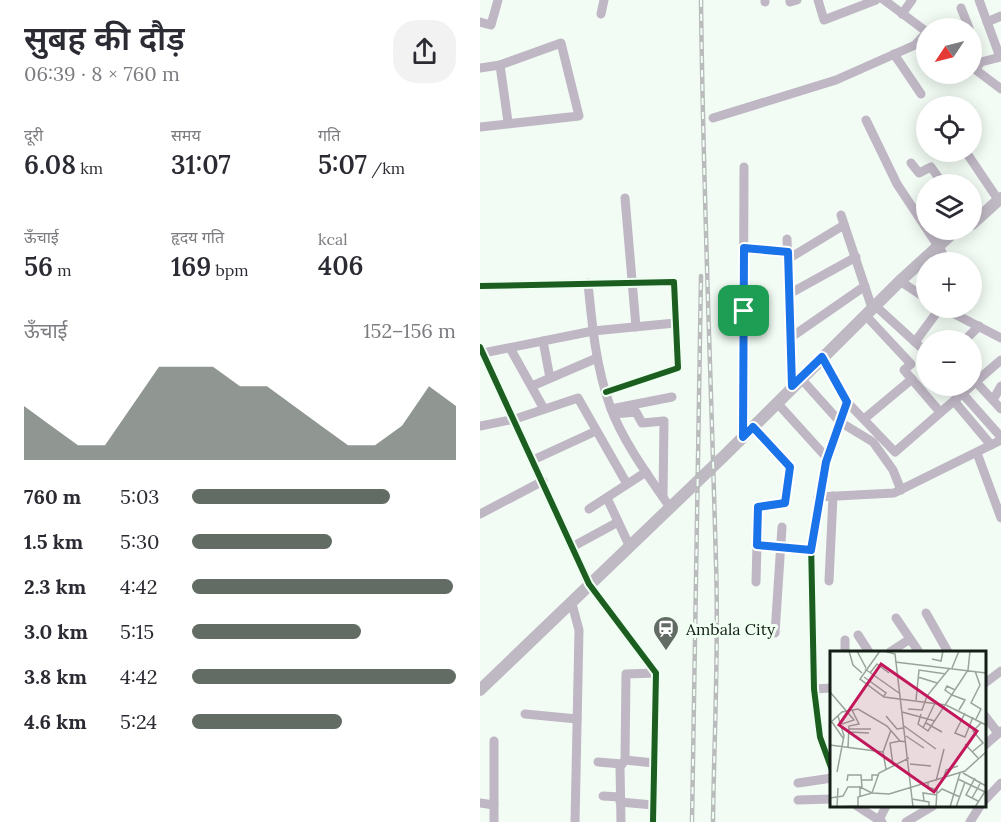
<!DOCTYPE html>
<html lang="hi">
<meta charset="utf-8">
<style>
body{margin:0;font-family:Lora,"Noto Sans Devanagari",serif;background:#f2f2f3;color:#2b2b33;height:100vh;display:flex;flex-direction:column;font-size:22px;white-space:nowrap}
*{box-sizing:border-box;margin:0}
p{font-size:20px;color:#7c7c81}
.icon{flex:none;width:33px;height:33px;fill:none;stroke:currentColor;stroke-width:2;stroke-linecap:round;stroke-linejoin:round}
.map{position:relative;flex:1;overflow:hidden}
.drawer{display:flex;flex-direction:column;background:#fff;width:480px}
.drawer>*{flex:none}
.needle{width:39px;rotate:235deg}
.buttons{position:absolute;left:436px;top:18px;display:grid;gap:12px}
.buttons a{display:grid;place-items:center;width:66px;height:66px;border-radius:50%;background:#fff;box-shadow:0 3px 15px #0003;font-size:30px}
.pin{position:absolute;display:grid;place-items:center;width:51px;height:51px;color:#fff;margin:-26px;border-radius:12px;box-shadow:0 3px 9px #0006}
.round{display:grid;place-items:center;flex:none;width:63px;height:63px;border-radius:24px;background:#f2f2f3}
.summary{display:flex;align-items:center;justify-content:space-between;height:102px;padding:0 24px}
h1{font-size:33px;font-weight:600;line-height:45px}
.stats{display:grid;grid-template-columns:repeat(3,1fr);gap:9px;height:102px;padding:6px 24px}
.stats div{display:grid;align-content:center}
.stats b{font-size:26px;font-weight:600}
.stats small{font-size:16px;font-weight:400}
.stats p{font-size:16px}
.chart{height:168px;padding:12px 24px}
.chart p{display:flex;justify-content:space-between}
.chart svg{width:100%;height:108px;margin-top:6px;fill:#626b64;opacity:.7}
ul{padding:0 24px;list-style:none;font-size:20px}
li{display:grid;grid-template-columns:96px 72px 1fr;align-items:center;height:45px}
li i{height:15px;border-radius:8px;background:#626b64}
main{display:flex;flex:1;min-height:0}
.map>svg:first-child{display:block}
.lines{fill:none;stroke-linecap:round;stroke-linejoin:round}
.minor{stroke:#bfb7c4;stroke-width:9}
.major{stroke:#bfb9c4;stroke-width:12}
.rail-casing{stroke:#babbbd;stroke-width:4.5}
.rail{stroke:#effff2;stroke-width:2;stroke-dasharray:7;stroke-linecap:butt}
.cycleway-casing{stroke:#effff2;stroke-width:10}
.cycleway{stroke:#1b5e20;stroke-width:6}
.route-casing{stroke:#fff;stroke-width:12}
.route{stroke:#1a73e8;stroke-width:8}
.labels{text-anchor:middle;stroke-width:6;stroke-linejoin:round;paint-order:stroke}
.poi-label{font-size:16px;fill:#141d16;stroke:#effff2;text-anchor:start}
.inset-road{fill:none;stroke:#99a39b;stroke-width:1.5}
.view{fill:#c2185b;fill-opacity:0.15;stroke:#c2185b;stroke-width:3}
.inset-edge{fill:none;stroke:#141d16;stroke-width:3}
</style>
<main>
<section class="drawer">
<div class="summary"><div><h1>सुबह की दौड़</h1><p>06:39 · 8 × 760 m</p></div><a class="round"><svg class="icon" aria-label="share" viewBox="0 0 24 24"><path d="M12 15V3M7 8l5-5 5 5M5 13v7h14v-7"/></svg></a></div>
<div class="stats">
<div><p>दूरी</p><b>6.08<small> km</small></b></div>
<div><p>समय</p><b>31:07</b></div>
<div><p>गति</p><b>5:07<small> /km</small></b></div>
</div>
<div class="stats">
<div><p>ऊँचाई</p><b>56<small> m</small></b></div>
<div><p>हृदय गति</p><b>169<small> bpm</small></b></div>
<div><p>kcal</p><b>406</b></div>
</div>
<div class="chart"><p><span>ऊँचाई</span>152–156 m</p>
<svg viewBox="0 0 160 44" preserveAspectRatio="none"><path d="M0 44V22L10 30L20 38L30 38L40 22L50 6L60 6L70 6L80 14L90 14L100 22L110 30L120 38L130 38L140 30L150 14L160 22V44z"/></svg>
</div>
<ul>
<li><b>760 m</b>5:03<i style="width:75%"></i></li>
<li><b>1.5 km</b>5:30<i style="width:53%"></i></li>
<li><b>2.3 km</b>4:42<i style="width:99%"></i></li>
<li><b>3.0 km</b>5:15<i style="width:64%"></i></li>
<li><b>3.8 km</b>4:42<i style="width:100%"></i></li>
<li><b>4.6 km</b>5:24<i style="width:57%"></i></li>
</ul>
</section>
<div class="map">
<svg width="521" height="822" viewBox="0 0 521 822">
<rect width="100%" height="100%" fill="#f2fcf4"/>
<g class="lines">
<g class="minor">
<polyline points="285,0 285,2"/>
<polyline points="310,0 310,2 317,0"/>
<polyline points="338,0 344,20 396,0"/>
<polyline points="404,0 447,32"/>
<polyline points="481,8 489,28"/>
<polyline points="121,14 124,0"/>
<polyline points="422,14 432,0"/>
<polyline points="0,22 11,25 18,0"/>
<polyline points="507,22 521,16"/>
<polyline points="492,35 492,39"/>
<polyline points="414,54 441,94"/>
<polyline points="20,65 28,122"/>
<polyline points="492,67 521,89"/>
<polyline points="0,68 20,65 81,43 99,116 0,127"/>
<polyline points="496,69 501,62 520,57 499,0"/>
<polyline points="233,118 356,80 435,45 447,32"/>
<polyline points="386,120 417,184 462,252"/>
<polyline points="486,152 515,195"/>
<polyline points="431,163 439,173 451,167 463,184"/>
<polyline points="145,198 156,327"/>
<polyline points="361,215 392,308"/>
<polyline points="307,239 312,386"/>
<polyline points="264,248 308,252"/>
<polyline points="308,259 364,225"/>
<polyline points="420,281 447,299"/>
<path d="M108 283C112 325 116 367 130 406 142 440 169 477 189 506"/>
<polyline points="0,286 194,282 198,368 126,392"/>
<polyline points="309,294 376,257"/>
<polyline points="463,308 521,338"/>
<polyline points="400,310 447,353"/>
<polyline points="390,320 431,364 424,370 460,412"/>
<polyline points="310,338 385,286"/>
<polyline points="485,340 499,326"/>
<polyline points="63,341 70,378"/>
<polyline points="435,342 460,308"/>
<polyline points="0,347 109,584 176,673 173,822"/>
<polyline points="30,348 64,409"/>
<polyline points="3,353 113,331 195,323"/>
<polyline points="342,357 367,402 346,462 331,541 334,689 340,737 352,770"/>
<polyline points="496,382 521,409"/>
<polyline points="325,383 360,422 393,442 413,470 421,490"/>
<polyline points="492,385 521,360"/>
<polyline points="52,386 117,358"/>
<polyline points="482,393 521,437"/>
<polyline points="513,400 521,386"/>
<polyline points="474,401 511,445"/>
<polyline points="367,402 415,452 491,386"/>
<polyline points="299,405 347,458"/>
<polyline points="131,409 192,397"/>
<polyline points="134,414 156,412 162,423 184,421 183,497"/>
<polyline points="384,419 432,379"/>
<polyline points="0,426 35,419 98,398 147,484"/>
<polyline points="273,427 310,467 305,503 278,507 276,582"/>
<polyline points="263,437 264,167"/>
<polyline points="497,453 521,518"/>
<polyline points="53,460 116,431"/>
<polyline points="338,497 414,493 521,440"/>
<polyline points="127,498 149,545"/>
<polyline points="109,509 166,472"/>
<polyline points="0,514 63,481"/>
<polyline points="277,545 331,550"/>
<polyline points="92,547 138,522"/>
<polyline points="349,581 353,496"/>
<polyline points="92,604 99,630 95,822"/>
<polyline points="446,613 468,652"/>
<polyline points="416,618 439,652"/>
<polyline points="295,633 302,527"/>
<polyline points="378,635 389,652"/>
<polyline points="365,652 365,640"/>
<polyline points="410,652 430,639"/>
<polyline points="505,683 521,671"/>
<polyline points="334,689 352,688"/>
<polyline points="45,714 97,719"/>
<polyline points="505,716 518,733"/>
<polyline points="14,741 14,822"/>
<polyline points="505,745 521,731"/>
<polyline points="145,760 174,763"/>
<polyline points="118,762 142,764"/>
<polyline points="318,783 352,778"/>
<polyline points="123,796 140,797"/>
<polyline points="318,800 352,799"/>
<polyline points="505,800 521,783"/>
<polyline points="140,802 173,805"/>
<polyline points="0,803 14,805"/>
<polyline points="377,806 402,822"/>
<polyline points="141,822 140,767 145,760 146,674 176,673"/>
<polyline points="398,822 406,806"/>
<polyline points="426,822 453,806"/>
<polyline points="490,822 500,806"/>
</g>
<g class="major">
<polyline points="492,224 521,198"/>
<polyline points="0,690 245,455 420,281 476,230"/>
</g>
<defs>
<g id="rail">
<path d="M221 0C223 188 231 375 236 563 239 649 234 736 233 822"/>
<polyline points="212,822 221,276"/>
</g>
</defs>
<use href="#rail" class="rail-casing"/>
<use href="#rail" class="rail"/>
<defs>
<g id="cycleway">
<polyline points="0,286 194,282 198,368 126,392"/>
<polyline points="0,347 109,584 176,673 173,822"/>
<polyline points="342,357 367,402 346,462 331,541 334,689 340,737 352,770"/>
</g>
</defs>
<use href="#cycleway" class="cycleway-casing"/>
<use href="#cycleway" class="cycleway"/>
</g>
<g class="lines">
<defs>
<polygon id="route" points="264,248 308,252 312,386 342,357 367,402 346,462 331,550 277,545 278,507 305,503 310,467 273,427 263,437"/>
</defs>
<use href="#route" class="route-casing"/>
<use href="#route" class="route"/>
</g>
<defs>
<symbol id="station-pin" viewBox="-11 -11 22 30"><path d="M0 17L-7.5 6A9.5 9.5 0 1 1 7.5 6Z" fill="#626b64" stroke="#effff2"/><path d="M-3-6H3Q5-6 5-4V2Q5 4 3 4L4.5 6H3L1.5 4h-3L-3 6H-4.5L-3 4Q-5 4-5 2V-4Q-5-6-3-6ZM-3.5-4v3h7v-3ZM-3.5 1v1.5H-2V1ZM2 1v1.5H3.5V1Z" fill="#fff"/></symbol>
</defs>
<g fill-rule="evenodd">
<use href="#station-pin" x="171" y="614" width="30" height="40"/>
</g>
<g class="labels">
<g class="poi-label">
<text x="206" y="635">Ambala City</text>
</g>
</g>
<g transform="translate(350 651)">
<rect width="156" height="156" fill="#f2fcf4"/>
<path class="inset-road" d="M19 0 23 14 32 22M27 0 36 17M50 0 30 28 54 46 116 54 156 74M54 0 65 3 83 156M65 0H90M102 8 111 10 113 0M65 11 156 22M122 17 129 0M35 18 69 42M145 20 150 34 141 52 151 58 146 68M40 22 47 13 59 22M34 26 56 42 54 45M88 26 107 32M0 41 24 69 12 73M122 44 135 49 129 59M122 44 115 39 117 35 125 39M86 49 89 19 116 23M78 58 92 59 97 45 119 18M72 61 105 70M135 62 125 82 135 86 143 66M91 63 88 73 98 80 138 19 140 0M56 65 67 78 73 77M2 71 13 87M0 72 12 61 28 58 57 75 70 90 76 91M96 72 112 81M74 75 106 98M93 77 105 52M19 78H41M19 81 39 82M76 85 94 97M135 93 148 107M0 94 53 101M18 97 19 75 29 73 22 59M142 101 153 92 143 80 152 71M80 113 101 115M63 114 60 92 70 90M56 118 53 101 61 79M7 121 14 85 8 65M133 122 156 135M114 126 116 119 128 115M145 127 136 144 148 150M128 128 155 141M31 129H42V124H48M106 130 114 98M98 132V136L107 139 106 156M108 142 112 138 130 146M30 146V136L42 142 59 143 135 120 156 101M0 147 13 145 18 136H32L31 124H18L17 130M142 147 151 131M82 148 99 151V156M94 150 93 142 107 144M7 155 8 137M5 156 28 155M28 156V146L42 142 49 122 79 107M120 156 130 122M126 156 135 131M145 156 156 139"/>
<path class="view" d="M51 13 147 80 104 141 9 74Z"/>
<rect width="156" height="156" class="inset-edge"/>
</g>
</svg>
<div class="buttons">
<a><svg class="needle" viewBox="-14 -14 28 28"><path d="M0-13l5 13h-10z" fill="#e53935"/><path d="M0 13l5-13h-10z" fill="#7c7c81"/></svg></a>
<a><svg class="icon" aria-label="locate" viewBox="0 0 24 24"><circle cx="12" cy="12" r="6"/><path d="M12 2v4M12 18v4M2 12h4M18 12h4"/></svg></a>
<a><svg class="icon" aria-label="layers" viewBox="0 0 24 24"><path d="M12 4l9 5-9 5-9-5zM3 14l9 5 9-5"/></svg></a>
<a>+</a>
<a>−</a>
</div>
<div class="pin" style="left:264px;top:311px;background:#1e9e55"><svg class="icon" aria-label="arrive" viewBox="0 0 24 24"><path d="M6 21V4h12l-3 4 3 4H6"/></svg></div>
</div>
</main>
